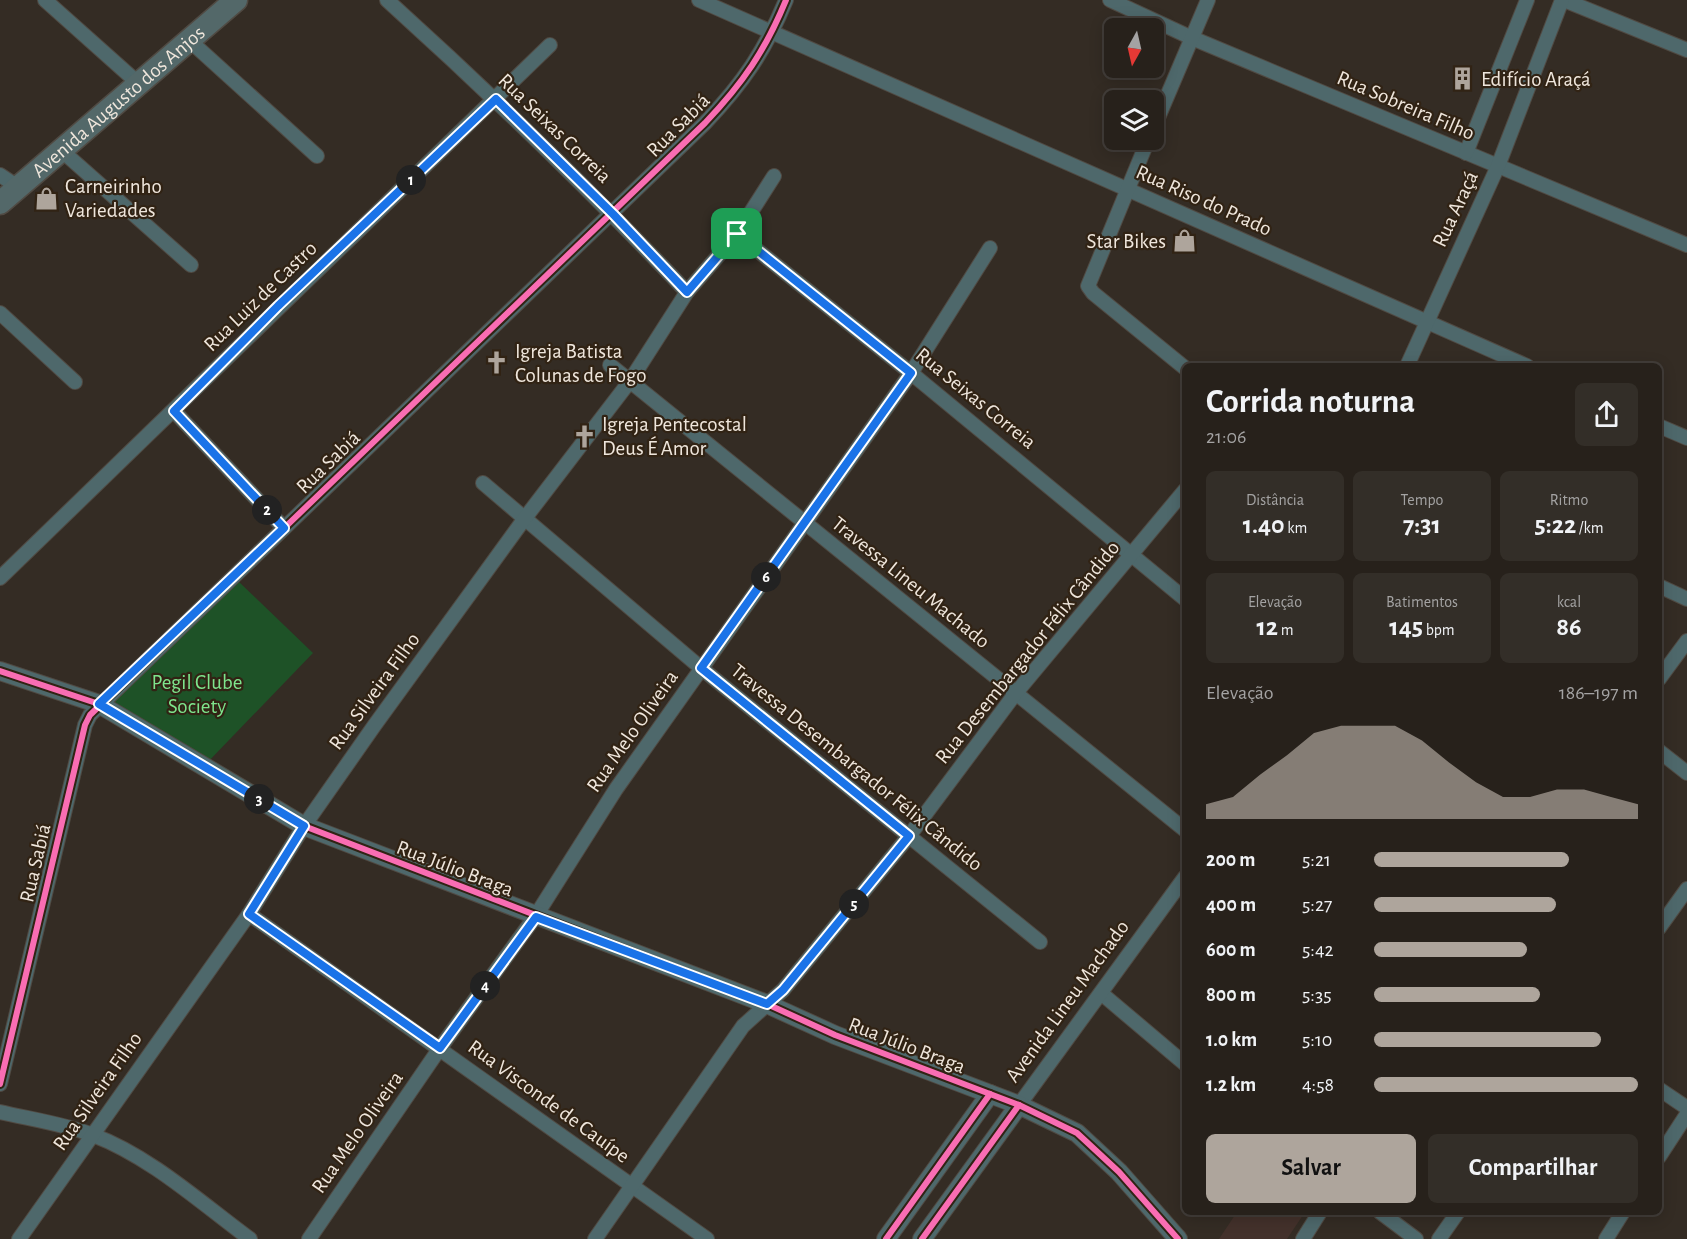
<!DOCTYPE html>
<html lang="pt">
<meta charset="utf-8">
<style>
body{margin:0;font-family:"Alegreya Sans",sans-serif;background:#332e28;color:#f1f3f6;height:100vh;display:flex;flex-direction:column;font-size:22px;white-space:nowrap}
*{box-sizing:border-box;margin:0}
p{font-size:20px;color:#a4a3a3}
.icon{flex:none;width:33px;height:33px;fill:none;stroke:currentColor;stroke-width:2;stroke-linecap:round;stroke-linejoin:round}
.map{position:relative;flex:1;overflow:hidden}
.details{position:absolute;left:1182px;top:363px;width:480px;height:852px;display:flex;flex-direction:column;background:#27211b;border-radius:9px;box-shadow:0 3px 15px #0003,0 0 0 2px #433e3a}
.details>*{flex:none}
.needle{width:39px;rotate:188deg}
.controls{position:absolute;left:1104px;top:18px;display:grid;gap:12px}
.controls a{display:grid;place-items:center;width:60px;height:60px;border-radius:9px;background:#27211b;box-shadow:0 3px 15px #0003,0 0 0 2px #433e3a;font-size:30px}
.pin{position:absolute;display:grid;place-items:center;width:51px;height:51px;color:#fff;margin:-26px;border-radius:12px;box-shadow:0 3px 9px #0006}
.km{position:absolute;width:30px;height:30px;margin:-15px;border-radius:50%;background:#222;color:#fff;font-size:16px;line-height:30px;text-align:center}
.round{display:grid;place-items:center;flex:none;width:63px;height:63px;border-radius:9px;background:#332e28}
.overview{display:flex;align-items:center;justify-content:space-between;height:102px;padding:0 24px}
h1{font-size:33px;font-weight:700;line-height:45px}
.metrics{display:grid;grid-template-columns:repeat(3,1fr);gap:9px;height:102px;padding:6px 24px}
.metrics div{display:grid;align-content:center;border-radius:9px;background:#332e28;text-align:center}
.metrics b{font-size:26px;font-weight:700}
.metrics small{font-size:16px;font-weight:400}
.metrics p{font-size:16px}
.chart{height:168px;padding:12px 24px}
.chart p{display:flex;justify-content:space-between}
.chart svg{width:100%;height:108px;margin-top:6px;fill:#aea59c;opacity:.7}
.action{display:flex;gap:12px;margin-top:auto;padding:12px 24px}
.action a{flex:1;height:69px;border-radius:9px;background:#aea59c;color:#111;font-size:24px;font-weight:700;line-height:69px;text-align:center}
.action a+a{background:#332e28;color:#f1f3f6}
ul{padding:0 24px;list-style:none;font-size:20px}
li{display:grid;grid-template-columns:96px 72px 1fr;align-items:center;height:45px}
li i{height:15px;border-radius:8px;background:#aea59c}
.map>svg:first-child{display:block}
.medical{fill:#43312b}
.green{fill:#1e5227}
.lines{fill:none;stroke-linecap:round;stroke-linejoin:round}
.minor-casing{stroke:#504a43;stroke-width:16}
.tertiary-casing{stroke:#504a43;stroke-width:20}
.primary-casing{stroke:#504a43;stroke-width:25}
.minor{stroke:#4e686b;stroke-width:14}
.tertiary{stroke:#4e686b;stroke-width:18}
.primary{stroke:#536869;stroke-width:22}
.cycleway-casing{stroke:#312314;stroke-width:10}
.cycleway{stroke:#f96db3;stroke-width:6}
.route-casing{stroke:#fff;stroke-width:12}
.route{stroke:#1a73e8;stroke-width:8}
.labels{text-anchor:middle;stroke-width:4.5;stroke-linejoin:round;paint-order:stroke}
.poi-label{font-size:21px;fill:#efe6dc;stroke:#312314;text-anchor:start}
.street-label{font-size:21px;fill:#efe6dc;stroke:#312314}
.park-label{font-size:21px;fill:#7ee58c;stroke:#312314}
</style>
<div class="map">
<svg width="1687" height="1239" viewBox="0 0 1687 1239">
<rect width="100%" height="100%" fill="#342c24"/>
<polygon class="medical" points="1237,1212 1305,1212 1287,1239 1219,1239"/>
<polygon class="green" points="237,580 313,653 205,765 105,705"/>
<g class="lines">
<defs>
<g id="minor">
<polyline points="45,0 138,83"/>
<path d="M387 0C491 94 591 191 687 292"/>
<polyline points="699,0 1527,366"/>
<polyline points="1110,0 1192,38 1687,245"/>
<polyline points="1564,0 1687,50"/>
<polyline points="189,40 317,156"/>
<polyline points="1154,127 1208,0"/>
<polyline points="1148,140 1088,286 1093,293 1185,368"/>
<polyline points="61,150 191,265"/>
<polyline points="1466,153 1527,0"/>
<polyline points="0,175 18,187"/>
<polyline points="737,234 911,373 1185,599"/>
<polyline points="0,313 75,382"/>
<polyline points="610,365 1185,830"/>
<polyline points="1407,366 1498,166 1562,0"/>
<polyline points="174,411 284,528"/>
<polyline points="1659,426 1687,438"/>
<polyline points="483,483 701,668 1040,942"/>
<polyline points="0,578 550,45"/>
<polyline points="1659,586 1687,599"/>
<polyline points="1659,679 1687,641"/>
<polyline points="1659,751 1687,773"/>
<polyline points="249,914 707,1239"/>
<polyline points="1659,928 1687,889"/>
<polyline points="1101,993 1185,1064"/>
<path d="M0 1084 85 725 90 715 705 123C743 83 765 51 786 0"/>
<polyline points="1659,1089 1687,1108"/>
<polyline points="1019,1105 1185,877"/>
<path d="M0 1112C30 1119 64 1124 93 1135 151 1157 201 1203 250 1239"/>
<polyline points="1659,1157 1687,1114"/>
<polyline points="1380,1212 1416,1239"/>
<polyline points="19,1239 249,914 304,826 374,726 525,518 630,381 687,292 737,234 774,176"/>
<polyline points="309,1239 440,1048 535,917 616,789 911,373 990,248"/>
<polyline points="595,1239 743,1026 783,990 909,836 1015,694 1185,490"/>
<polyline points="1303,1239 1320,1212"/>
<polyline points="1439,1239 1458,1212"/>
<polyline points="1606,1239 1623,1212"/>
</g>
<g id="tertiary">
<polyline points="0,671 99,704 304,826 767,1004 835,1035 1019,1105 1077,1133 1119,1172 1178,1239"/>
<polyline points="886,1239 990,1094"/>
<polyline points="922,1239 1019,1105"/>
</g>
<g id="primary">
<path id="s1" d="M0 203 236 0"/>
</g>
</defs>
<use href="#minor" class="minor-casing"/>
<use href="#tertiary" class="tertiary-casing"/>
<use href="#primary" class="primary-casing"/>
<use href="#minor" class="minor"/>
<use href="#tertiary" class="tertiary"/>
<use href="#primary" class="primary"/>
<defs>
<g id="cycleway">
<polyline points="0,671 99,704 304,826 767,1004 835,1035 1019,1105 1077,1133 1119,1172 1178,1239"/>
<path d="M0 1084 85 725 90 715 705 123C743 83 765 51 786 0"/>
<polyline points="886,1239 990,1094"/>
<polyline points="922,1239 1019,1105"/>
</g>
</defs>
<use href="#cycleway" class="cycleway-casing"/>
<use href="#cycleway" class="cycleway"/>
</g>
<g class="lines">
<defs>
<polygon id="route" points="496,99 613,214 687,292 737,234 911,373 701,668 909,836 783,990 767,1004 536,917 440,1048 249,914 304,826 99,704 284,528 174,411 278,306"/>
</defs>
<use href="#route" class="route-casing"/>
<use href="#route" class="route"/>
</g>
<defs>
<symbol id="building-bare" viewBox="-9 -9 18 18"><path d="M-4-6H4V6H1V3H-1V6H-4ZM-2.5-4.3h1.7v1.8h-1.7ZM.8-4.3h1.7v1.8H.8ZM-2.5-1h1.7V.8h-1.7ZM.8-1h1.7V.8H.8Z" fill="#aea59c" stroke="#312314" stroke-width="2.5" paint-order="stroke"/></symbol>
<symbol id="shop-bare" viewBox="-9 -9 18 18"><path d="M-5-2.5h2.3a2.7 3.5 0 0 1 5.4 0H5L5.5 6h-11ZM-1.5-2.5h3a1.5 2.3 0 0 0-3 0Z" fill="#aea59c" stroke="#312314" stroke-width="2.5" paint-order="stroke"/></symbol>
<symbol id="church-bare" viewBox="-9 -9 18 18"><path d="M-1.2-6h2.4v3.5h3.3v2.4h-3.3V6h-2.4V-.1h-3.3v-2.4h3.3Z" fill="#aea59c" stroke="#312314" stroke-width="2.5" paint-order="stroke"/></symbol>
</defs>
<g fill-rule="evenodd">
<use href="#building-bare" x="1446" y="62" width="33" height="33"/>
<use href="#shop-bare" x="30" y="182" width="33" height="33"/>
<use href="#shop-bare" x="1168" y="224" width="33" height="33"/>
<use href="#church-bare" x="480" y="346" width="33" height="33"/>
<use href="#church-bare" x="568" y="420" width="33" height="33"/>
</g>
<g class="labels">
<g class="poi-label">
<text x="1481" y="86">Edifício Araçá</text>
<text x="65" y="193">Carneirinho<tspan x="65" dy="24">Variedades</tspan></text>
<text x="1166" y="248" text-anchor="end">Star Bikes</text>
<text x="515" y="358">Igreja Batista<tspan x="515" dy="24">Colunas de Fogo</tspan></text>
<text x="602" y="431">Igreja Pentecostal<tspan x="602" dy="24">Deus É Amor</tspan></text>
</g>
<g class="street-label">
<text dy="7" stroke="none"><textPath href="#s1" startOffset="156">Avenida Augusto dos Anjos</textPath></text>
<text transform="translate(1406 105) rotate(23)" y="7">Rua Sobreira Filho</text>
<text transform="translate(678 125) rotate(-45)" y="7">Rua Sabiá</text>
<text transform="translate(555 128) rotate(44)" y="7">Rua Seixas Correia</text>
<text transform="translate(1204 200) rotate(24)" y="7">Rua Riso do Prado</text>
<text transform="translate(1455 209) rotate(-65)" y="7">Rua Araçá</text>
<text transform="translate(260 296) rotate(-44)" y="7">Rua Luiz de Castro</text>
<text transform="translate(976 398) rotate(39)" y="7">Rua Seixas Correia</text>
<text transform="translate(328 462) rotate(-44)" y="7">Rua Sabiá</text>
<text transform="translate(911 582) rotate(39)" y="7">Travessa Lineu Machado</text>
<text transform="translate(1027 652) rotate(-51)" y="7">Rua Desembargador Félix Cândido</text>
<text transform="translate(374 691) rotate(-54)" y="7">Rua Silveira Filho</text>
<text transform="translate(632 731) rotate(-55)" y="7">Rua Melo Oliveira</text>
<text transform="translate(857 767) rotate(39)" y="7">Travessa Desembargador Félix Cândido</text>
<text transform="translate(35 863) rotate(-77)" y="7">Rua Sabiá</text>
<text transform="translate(455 868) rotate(21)" y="7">Rua Júlio Braga</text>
<text transform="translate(1067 1001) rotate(-54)" y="7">Avenida Lineu Machado</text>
<text transform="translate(907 1045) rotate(21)" y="7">Rua Júlio Braga</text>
<text transform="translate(97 1091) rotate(-55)" y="7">Rua Silveira Filho</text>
<text transform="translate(549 1101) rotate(36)" y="7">Rua Visconde de Cauípe</text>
<text transform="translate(357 1132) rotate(-55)" y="7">Rua Melo Oliveira</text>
</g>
<g class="park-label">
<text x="197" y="689">Pegil Clube<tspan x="197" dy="24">Society</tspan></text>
</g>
</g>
</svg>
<div class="controls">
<a><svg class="needle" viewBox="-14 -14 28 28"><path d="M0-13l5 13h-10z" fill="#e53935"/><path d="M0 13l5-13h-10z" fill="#a4a3a3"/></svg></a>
<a><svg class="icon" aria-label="layers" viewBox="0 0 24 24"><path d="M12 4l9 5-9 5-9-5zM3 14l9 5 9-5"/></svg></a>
</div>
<div class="pin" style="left:737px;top:234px;background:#1e9e55"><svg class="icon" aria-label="arrive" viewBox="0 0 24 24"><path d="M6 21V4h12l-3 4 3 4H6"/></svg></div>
<b class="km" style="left:411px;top:180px">1</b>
<b class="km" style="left:267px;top:510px">2</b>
<b class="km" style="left:259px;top:799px">3</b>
<b class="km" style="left:485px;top:986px">4</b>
<b class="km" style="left:854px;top:904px">5</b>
<b class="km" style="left:766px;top:577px">6</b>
<section class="details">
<div class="overview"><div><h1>Corrida noturna</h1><p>21:06</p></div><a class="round"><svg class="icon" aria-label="share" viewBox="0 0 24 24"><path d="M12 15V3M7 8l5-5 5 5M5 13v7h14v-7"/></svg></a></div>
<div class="metrics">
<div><p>Distância</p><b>1.40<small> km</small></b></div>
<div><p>Tempo</p><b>7:31</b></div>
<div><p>Ritmo</p><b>5:22<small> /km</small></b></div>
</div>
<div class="metrics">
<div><p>Elevação</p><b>12<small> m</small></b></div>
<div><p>Batimentos</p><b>145<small> bpm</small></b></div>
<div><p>kcal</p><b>86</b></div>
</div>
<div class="chart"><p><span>Elevação</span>186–197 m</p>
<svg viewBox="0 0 160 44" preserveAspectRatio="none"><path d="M0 44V38L10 35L20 26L30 18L40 9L50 6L60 6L70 6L80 12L90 21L100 29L110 35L120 35L130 32L140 32L150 35L160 38V44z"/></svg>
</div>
<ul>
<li><b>200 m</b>5:21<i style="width:74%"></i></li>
<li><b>400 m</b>5:27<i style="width:69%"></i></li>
<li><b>600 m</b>5:42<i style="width:58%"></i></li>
<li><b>800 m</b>5:35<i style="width:63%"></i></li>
<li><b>1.0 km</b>5:10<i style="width:86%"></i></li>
<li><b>1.2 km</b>4:58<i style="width:100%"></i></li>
</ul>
<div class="action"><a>Salvar</a><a>Compartilhar</a></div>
</section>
</div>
